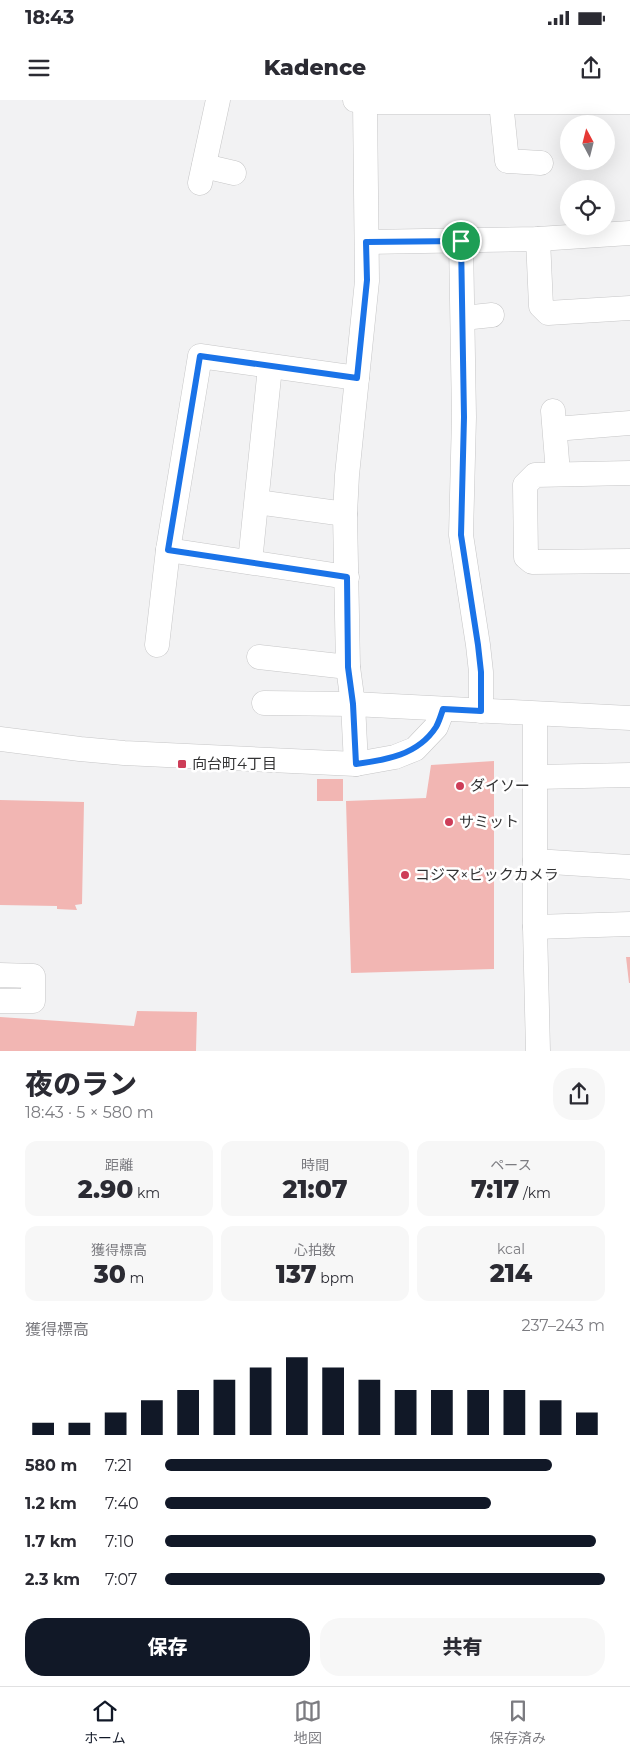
<!DOCTYPE html>
<html lang="ja">
<meta charset="utf-8">
<style>
body{margin:0;font-family:Montserrat,"Noto Sans JP",sans-serif;background:#f7f7f7;color:#2b2b33;height:100vh;display:flex;flex-direction:column;font-size:19px;white-space:nowrap}
*{box-sizing:border-box;margin:0}
p{font-size:16px;color:#7c7c81}
.icon{flex:none;width:28px;height:28px;fill:none;stroke:currentColor;stroke-width:2;stroke-linecap:round;stroke-linejoin:round}
.map{position:relative;height:951px;overflow:hidden}
.panel{display:flex;flex-direction:column;background:#fff;flex:1}
.panel>*{flex:none}
.needle{width:32px;rotate:353deg}
.controls{position:absolute;left:560px;top:15px;display:grid;gap:10px}
.controls a{display:grid;place-items:center;width:55px;height:55px;border-radius:50%;background:#fff;box-shadow:0 5px 20px #0002;font-size:25px}
.pin{position:absolute;display:grid;place-items:center;width:42px;height:42px;color:#fff;margin:-21px;border:2px solid #fff;border-radius:50%;box-shadow:0 1px 5px #0007}
.round{display:grid;place-items:center;flex:none;width:52px;height:52px;border-radius:20px;background:#f7f7f7}
.head{display:flex;align-items:center;justify-content:space-between;height:85px;padding:0 25px}
h1{font-size:28px;font-weight:800;line-height:38px}
.metrics{display:grid;grid-template-columns:repeat(3,1fr);gap:8px;height:85px;padding:5px 25px}
.metrics div{display:grid;align-content:center;border-radius:12px;background:#f7f7f7;text-align:center}
.metrics b{font-size:25px;font-weight:800}
.metrics small{font-size:14px;font-weight:400}
.metrics p{font-size:14px}
.chart{height:140px;padding:10px 25px}
.chart p{display:flex;justify-content:space-between}
.chart svg{width:100%;height:90px;margin-top:5px;stroke:#111827;stroke-width:6}
.cta{display:flex;gap:10px;margin-top:auto;padding:10px 25px}
.cta a{flex:1;height:58px;border-radius:20px;background:#111827;color:#fff;font-size:20px;font-weight:800;line-height:58px;text-align:center}
.cta a+a{background:#f7f7f7;color:#2b2b33}
ul{padding:0 25px;list-style:none;font-size:16px}
li{display:grid;grid-template-columns:80px 60px 1fr;align-items:center;height:38px}
li i{height:12px;border-radius:6px;background:#111827}
.status{display:flex;justify-content:space-between;align-items:center;height:35px;padding:0 25px;background:#fff;direction:ltr}
.status svg{height:14px;fill:currentColor}
header{display:flex;justify-content:space-between;align-items:center;height:65px;padding:0 25px;background:#fff;font-size:22px;font-weight:800}
.dock{display:flex;justify-content:space-around;align-items:center;height:70px;border-top:1px solid #e1e1e2;background:#fff;font-size:14px;color:#7c7c81}
.dock a{display:grid;justify-items:center;gap:2px}
.dock .current{color:#111827}
.map>svg:first-child{display:block}
.building{fill:#f2b6b3}
.lines{fill:none;stroke-linecap:round;stroke-linejoin:round}
.minor-casing{stroke:#c6c6c7;stroke-width:25}
.minor{stroke:#fff;stroke-width:24}
.route-casing{stroke:#fff;stroke-width:10}
.route{stroke:#1a73e8;stroke-width:6}
.poi-dot{fill:#cd3d58;stroke:#fff;stroke-width:2}
.labels{text-anchor:middle;stroke-width:5;stroke-linejoin:round;paint-order:stroke}
.poi-label{font-size:15px;fill:#333334;stroke:#fff;text-anchor:start}
</style>
<div class="status"><b>18:43</b><svg viewBox="0 0 49 12"><path d="M0 12V9h3v3zM5 12V6h3v6zM10 12V3h3v9zM15 12V0h3v12zM26 1h20v11H26zM47 4h2v5h-2z"/></svg></div>
<header><svg class="icon" aria-label="menu" viewBox="0 0 24 24"><path d="M4 6h16M4 12h16M4 18h16"/></svg>Kadence<svg class="icon" aria-label="share" viewBox="0 0 24 24"><path d="M12 15V3M7 8l5-5 5 5M5 13v7h14v-7"/></svg></header>
<div class="map">
<svg width="630" height="951" viewBox="0 0 630 951">
<rect width="100%" height="100%" fill="#f2f2f3"/>
<g class="building">
<polygon points="494,661 494,869 351,873 346,701 426,698 431,665"/>
<rect x="317" y="679" width="26" height="22"/>
<polygon points="0,700 84,702 82,804 75,805 77,810 57,809 57,806 0,805"/>
<polygon points="626,857 630,857 630,883 629,883"/>
<polygon points="137,911 197,912 196,951 0,951 0,917 134,926"/>
</g>
<g class="lines">
<defs>
<g id="minor">
<polyline points="355,0 365,2 630,2"/>
<polyline points="501,2 507,61 541,63"/>
<polyline points="204,66 234,73"/>
<polyline points="200,83 218,0"/>
<polyline points="538,139 541,206 548,213 630,208"/>
<polyline points="461,141 464,317 461,435 478,545 481,572 481,611"/>
<polyline points="367,142 538,139 630,133"/>
<polyline points="463,218 492,215"/>
<polyline points="553,311 558,373"/>
<polyline points="555,329 630,323"/>
<polyline points="630,373 535,375 525,385 526,457 532,462 630,461"/>
<polyline points="257,402 345,414"/>
<polyline points="168,450 347,477"/>
<polyline points="250,462 270,267"/>
<polyline points="157,545 168,450 200,256 357,278"/>
<polyline points="259,557 348,567"/>
<polyline points="264,603 353,604 630,618"/>
<polyline points="535,614 535,827 538,951"/>
<polyline points="0,639 80,649 124,653 356,664 395,657 415,649 436,627 443,609"/>
<polyline points="356,664 353,604 348,567 345,414 347,375 367,181 365,2"/>
<polyline points="536,677 630,675"/>
<polyline points="535,761 630,767"/>
<polyline points="535,827 630,824"/>
<polyline points="0,875 33,876 33,901 0,901"/>
</g>
</defs>
<use href="#minor" class="minor-casing"/>
<use href="#minor" class="minor"/>
</g>
<g class="lines">
<defs>
<path id="route" d="M461 141 464 317 461 435 478 545 481 572V611L443 609C441 615 439 622 436 627 418 655 386 660 356 664L353 604 348 567 347 477 168 450 200 256 357 278 367 180 366 142Z"/>
</defs>
<use href="#route" class="route-casing"/>
<use href="#route" class="route"/>
</g>
<g class="poi-dot">
<rect x="177" y="659" width="10" height="10" rx="2.5"/>
<circle cx="460" cy="686" r="5"/>
<circle cx="449" cy="722" r="5"/>
<circle cx="405" cy="775" r="5"/>
</g>
<g class="labels">
<g class="poi-label">
<text x="192" y="669">向台町4丁目</text>
<text x="470" y="691">ダイソー</text>
<text x="459" y="727">サミット</text>
<text x="415" y="780">コジマ×ビックカメラ</text>
</g>
</g>
</svg>
<div class="controls">
<a><svg class="needle" viewBox="-14 -14 28 28"><path d="M0-13l5 13h-10z" fill="#e53935"/><path d="M0 13l5-13h-10z" fill="#7c7c81"/></svg></a>
<a><svg class="icon" aria-label="locate" viewBox="0 0 24 24"><circle cx="12" cy="12" r="6"/><path d="M12 2v4M12 18v4M2 12h4M18 12h4"/></svg></a>
</div>
<div class="pin" style="left:461px;top:141px;background:#1e9e55"><svg class="icon" aria-label="arrive" viewBox="0 0 24 24"><path d="M6 21V4h12l-3 4 3 4H6"/></svg></div>
</div>
<section class="panel">
<div class="head"><div><h1>夜のラン</h1><p>18:43 · 5 × 580 m</p></div><a class="round"><svg class="icon" aria-label="share" viewBox="0 0 24 24"><path d="M12 15V3M7 8l5-5 5 5M5 13v7h14v-7"/></svg></a></div>
<div class="metrics">
<div><p>距離</p><b>2.90<small> km</small></b></div>
<div><p>時間</p><b>21:07</b></div>
<div><p>ペース</p><b>7:17<small> /km</small></b></div>
</div>
<div class="metrics">
<div><p>獲得標高</p><b>30<small> m</small></b></div>
<div><p>心拍数</p><b>137<small> bpm</small></b></div>
<div><p>kcal</p><b>214</b></div>
</div>
<div class="chart"><p><span>獲得標高</span>237–243 m</p>
<svg viewBox="0 0 160 44" preserveAspectRatio="none"><path d="M5 44V38M15 44V38M25 44V33M35 44V27M45 44V22M55 44V17M65 44V11M75 44V6M85 44V11M95 44V17M105 44V22M115 44V22M125 44V22M135 44V22M145 44V27M155 44V33"/></svg>
</div>
<ul>
<li><b>580 m</b>7:21<i style="width:88%"></i></li>
<li><b>1.2 km</b>7:40<i style="width:74%"></i></li>
<li><b>1.7 km</b>7:10<i style="width:98%"></i></li>
<li><b>2.3 km</b>7:07<i style="width:100%"></i></li>
</ul>
<div class="cta"><a>保存</a><a>共有</a></div>
</section>
<nav class="dock">
<a class="current"><svg class="icon" aria-label="home" viewBox="0 0 24 24"><path d="M3 11l9-7 9 7M6 9v11h12V9"/></svg>ホーム</a>
<a><svg class="icon" aria-label="map" viewBox="0 0 24 24"><path d="M3 6l6-2 6 2 6-2v14l-6 2-6-2-6 2zM9 4v14M15 6v14"/></svg>地図</a>
<a><svg class="icon" aria-label="saved" viewBox="0 0 24 24"><path d="M7 4h10v16l-5-4-5 4z"/></svg>保存済み</a>
</nav>
